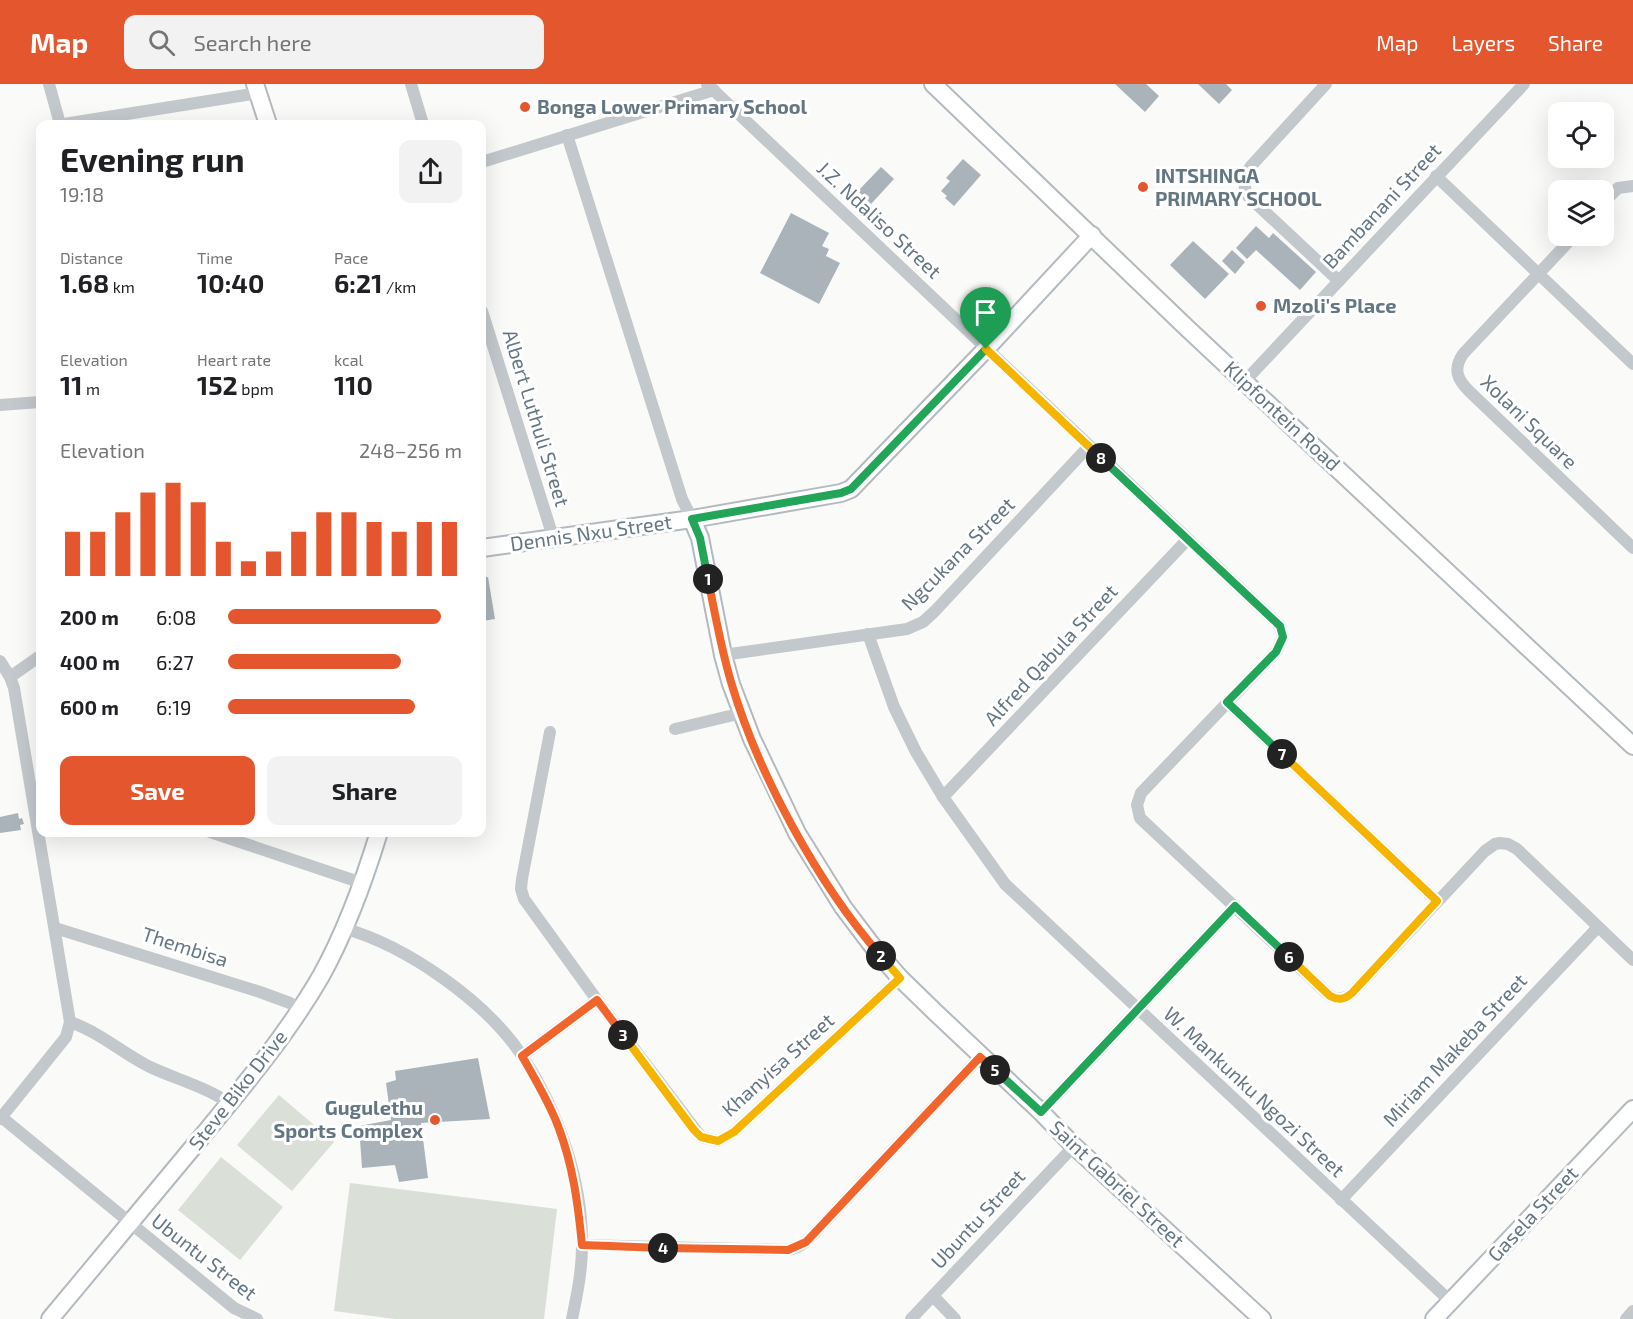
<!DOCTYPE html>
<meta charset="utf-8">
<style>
body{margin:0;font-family:"Exo 2",sans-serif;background:#f2f2f2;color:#202124;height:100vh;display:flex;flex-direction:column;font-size:22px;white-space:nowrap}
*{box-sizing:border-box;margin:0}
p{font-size:20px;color:#757577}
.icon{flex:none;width:33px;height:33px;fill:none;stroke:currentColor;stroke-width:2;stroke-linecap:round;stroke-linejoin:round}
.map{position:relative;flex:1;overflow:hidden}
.side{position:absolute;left:36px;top:36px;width:450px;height:717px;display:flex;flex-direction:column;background:#fff;border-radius:12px;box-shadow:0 6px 24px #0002}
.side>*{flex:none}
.buttons{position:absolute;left:1548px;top:18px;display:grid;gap:12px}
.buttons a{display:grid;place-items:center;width:66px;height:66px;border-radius:12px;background:#fff;box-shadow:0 6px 24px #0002;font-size:30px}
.pin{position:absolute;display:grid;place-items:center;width:51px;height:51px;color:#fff;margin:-62px -26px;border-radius:50% 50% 50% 0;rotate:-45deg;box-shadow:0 0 6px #0007}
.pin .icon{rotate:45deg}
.km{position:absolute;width:30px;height:30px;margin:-15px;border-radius:50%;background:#222;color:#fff;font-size:16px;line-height:30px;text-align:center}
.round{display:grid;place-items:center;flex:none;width:63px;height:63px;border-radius:12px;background:#f2f2f2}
.overview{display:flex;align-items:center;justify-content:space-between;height:102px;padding:0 24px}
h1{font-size:33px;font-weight:700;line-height:45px}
.figures{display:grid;grid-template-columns:repeat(3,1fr);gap:9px;height:102px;padding:6px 24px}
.figures div{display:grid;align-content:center}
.figures b{font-size:26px;font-weight:700}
.figures small{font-size:16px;font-weight:400}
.figures p{font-size:16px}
.chart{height:168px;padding:12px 24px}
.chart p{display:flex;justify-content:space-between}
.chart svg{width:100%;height:108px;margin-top:6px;stroke:#e4572e;stroke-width:6}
.primary-button{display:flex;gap:12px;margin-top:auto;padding:12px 24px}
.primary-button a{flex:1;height:69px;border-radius:12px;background:#e4572e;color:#fff;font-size:24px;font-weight:700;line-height:69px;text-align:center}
.primary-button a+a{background:#f2f2f2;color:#202124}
ul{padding:0 24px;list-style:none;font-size:20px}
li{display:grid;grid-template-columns:96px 72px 1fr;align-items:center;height:45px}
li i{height:15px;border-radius:8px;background:#e4572e}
header{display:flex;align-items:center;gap:36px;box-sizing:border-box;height:84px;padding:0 30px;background:#e4572e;color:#fff}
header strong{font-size:28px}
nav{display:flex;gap:33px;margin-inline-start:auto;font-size:21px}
.search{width:420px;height:54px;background:#f2f2f2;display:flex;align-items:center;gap:15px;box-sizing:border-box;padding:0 21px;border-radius:12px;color:#757577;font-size:22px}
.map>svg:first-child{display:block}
.green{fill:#dadfd7}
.building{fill:#aab3b9}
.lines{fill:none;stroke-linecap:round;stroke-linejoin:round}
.secondary-casing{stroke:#b3babf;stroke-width:20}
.street{stroke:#c3c8cc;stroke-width:12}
.secondary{stroke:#fff;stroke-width:16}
.split-1-casing{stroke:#fff;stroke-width:12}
.split-2-casing{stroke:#fff;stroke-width:12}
.split-3-casing{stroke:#fff;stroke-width:12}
.split-4-casing{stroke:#fff;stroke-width:12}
.split-5-casing{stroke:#fff;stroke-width:12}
.split-6-casing{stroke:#fff;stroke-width:12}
.split-7-casing{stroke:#fff;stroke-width:12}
.split-8-casing{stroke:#fff;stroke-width:12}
.split-9-casing{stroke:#fff;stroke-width:12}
.split-1{stroke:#22a559;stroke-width:8}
.split-2{stroke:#f0652b;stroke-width:8}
.split-3{stroke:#f5b400;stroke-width:8}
.split-4{stroke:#f0652b;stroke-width:8}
.split-5{stroke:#f0652b;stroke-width:8}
.split-6{stroke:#22a559;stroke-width:8}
.split-7{stroke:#f5b400;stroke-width:8}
.split-8{stroke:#22a559;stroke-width:8}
.split-9{stroke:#f5b400;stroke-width:8}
.poi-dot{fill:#e4572e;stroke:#fff;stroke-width:2}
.labels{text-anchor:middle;stroke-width:6;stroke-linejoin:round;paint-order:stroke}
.poi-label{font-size:20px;font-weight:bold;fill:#657683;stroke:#fff;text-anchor:start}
.street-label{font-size:20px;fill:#657683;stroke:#fff}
</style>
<header>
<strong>Map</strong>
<div class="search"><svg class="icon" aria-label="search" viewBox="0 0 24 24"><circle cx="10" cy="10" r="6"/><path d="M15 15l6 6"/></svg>Search here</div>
<nav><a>Map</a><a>Layers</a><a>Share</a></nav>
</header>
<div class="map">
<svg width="1633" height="1235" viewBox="0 0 1633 1235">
<rect width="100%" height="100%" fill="#fafaf8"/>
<g class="green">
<polygon points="279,1011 334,1058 292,1107 237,1061"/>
<polygon points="221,1073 283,1123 240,1176 178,1126"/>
<polygon points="350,1099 557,1125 544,1235 395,1235 334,1227"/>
</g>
<g class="building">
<polygon points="1115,0 1146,0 1159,12 1145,28"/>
<polygon points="1198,0 1226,0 1232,6 1219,20"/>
<polygon points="963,75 981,91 954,122 945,114 947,112 941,107 950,97 946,94"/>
<polygon points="881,83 894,95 871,120 858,107"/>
<polygon points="791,129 829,149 822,162 829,165 826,172 840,179 819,220 760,189"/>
<polygon points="1256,142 1269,154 1273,149 1316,188 1300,206 1256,166 1247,175 1236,164"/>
<polygon points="1193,157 1229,190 1205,215 1170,181"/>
<polygon points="1232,166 1245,178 1235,190 1222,177"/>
<polygon points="488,493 495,535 482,537 482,494"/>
<polygon points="18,729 19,735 22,734 24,740 20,741 21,746 0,749 0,733"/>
<polygon points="478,974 490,1035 421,1039 428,1094 399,1098 395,1081 362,1084 359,1042 391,1036 386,999 396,996 395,987"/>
</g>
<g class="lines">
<defs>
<g id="secondary">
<polyline points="255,0 268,40"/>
<polyline points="933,0 1187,244 1633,662"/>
<polyline points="692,435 700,454 723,571 731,600 752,655 797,749 843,823 874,864 900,894 935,928 1041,1028 1074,1062 1262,1235"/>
<polyline points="482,464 692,435 841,409 851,405 986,265 1092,151"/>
<path d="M50 1235C100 1175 149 1116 199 1056 242 1004 287 951 321 892 346 847 364 797 379 748"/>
<polyline points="1434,1235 1633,1025"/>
</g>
</defs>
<use href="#secondary" class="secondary-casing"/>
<g class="street">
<polyline points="49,0 60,40"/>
<polyline points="411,0 423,40"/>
<path d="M707 0 1280 542 1283 553 1276 568 1141 709 1137 721 1140 734 1330 912C1339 916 1345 915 1352 909L1485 767 1495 760 1500 759 1508 760 1517 765 1633 876"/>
<path d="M1326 0 1251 82C1244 92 1242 100 1248 112L1339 197"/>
<polyline points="64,40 258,9"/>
<polyline points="567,51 682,415 692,435"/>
<polyline points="482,78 714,6"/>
<polyline points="1436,92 1633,280"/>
<polyline points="1604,118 1618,104 1633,102"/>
<path d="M1574 152 1463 270C1453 285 1457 295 1469 307L1633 464"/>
<polyline points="482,227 553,453"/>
<polyline points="1245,297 1524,0"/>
<polyline points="0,321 40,318"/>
<polyline points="868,550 894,623 916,668 943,713 1005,800 1450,1217"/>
<polyline points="723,571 907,545 923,538 935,527 1089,362"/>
<polyline points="0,577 10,593 14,604 70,938 66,953 0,1035"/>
<polyline points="10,593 40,572"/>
<polyline points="1227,618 1437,817"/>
<polyline points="675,645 742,629"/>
<polyline points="550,648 522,795 521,805 524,815 597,916 701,1053 718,1057 734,1048 900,894"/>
<polyline points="943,713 1187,456"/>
<polyline points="210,748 362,799"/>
<polyline points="55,844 260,908 290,919 300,927"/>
<path d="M343 844C407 862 486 917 523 973 558 1026 583 1098 582 1162 582 1187 577 1211 572 1235"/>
<path d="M70 938C99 948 121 968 148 982 175 995 204 1002 229 1019"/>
<polyline points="522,972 597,916"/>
<polyline points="1041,1028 1235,822"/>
<polyline points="0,1032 234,1224 257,1235"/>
<polyline points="1341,1116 1598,843"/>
<polyline points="582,1161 788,1166 798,1163 806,1158 980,973"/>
<polyline points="933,1212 955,1235"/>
<polyline points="911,1235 1074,1062"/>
<polyline points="1626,1235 1633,1227"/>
</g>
<use href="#secondary" class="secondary"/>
</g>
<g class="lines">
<defs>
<polyline id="split-1" points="708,495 700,454 692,435 841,409 851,405 986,265"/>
<path id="split-2" d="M708 495C715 530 721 564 731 598 758 690 818 800 881 872"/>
<polyline id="split-3" points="623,951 694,1046 701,1053 718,1057 734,1048 900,894 881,872"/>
<path id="split-4" d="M623 951 597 916 522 972C535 995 549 1018 558 1042 573 1081 578 1120 582 1161L663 1164"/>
<polyline id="split-5" points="663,1164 788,1166 806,1158 980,973 995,986"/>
<polyline id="split-6" points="995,986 1041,1028 1235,822 1289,873"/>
<path id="split-7" d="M1282 670 1437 817 1352 909C1345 915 1339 917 1330 912L1289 873"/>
<polyline id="split-8" points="1101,374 1280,542 1283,553 1276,568 1227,618 1282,670"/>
<polyline id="split-9" points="986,265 1101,374"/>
</defs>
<use href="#split-1" class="split-1-casing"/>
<use href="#split-2" class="split-2-casing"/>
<use href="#split-3" class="split-3-casing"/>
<use href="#split-4" class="split-4-casing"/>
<use href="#split-5" class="split-5-casing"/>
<use href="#split-6" class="split-6-casing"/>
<use href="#split-7" class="split-7-casing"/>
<use href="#split-8" class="split-8-casing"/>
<use href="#split-9" class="split-9-casing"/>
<use href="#split-1" class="split-1"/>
<use href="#split-2" class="split-2"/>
<use href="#split-3" class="split-3"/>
<use href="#split-4" class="split-4"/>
<use href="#split-5" class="split-5"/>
<use href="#split-6" class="split-6"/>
<use href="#split-7" class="split-7"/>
<use href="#split-8" class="split-8"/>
<use href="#split-9" class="split-9"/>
</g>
<g class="poi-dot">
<circle cx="525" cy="23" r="6"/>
<circle cx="1143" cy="103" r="6"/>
<circle cx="1261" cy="222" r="6"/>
<circle cx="435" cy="1036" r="6"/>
</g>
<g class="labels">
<g class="poi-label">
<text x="537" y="30">Bonga Lower Primary School</text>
<text x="1155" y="99">INTSHINGA<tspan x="1155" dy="23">PRIMARY SCHOOL</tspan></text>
<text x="1273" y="229">Mzoli's Place</text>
<text x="423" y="1031" text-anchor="end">Gugulethu<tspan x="423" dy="23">Sports Complex</tspan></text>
</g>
<g class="street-label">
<text transform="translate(1382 122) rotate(-47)" y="7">Bambanani Street</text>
<text transform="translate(879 136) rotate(43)" y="7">J.Z. Ndaliso Street</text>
<text transform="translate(1282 332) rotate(43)" y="7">Klipfontein Road</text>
<text transform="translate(536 334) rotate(73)" y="7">Albert Luthuli Street</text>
<text transform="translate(1529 338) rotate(44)" y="7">Xolani Square</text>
<text transform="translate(591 449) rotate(-8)" y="7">Dennis Nxu Street</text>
<text transform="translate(958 470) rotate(-45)" y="7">Ngcukana Street</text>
<text transform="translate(1051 571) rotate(-47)" y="7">Alfred Qabula Street</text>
<text transform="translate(185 863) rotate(18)" y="7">Thembisa</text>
<text transform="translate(1455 966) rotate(-47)" y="7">Miriam Makeba Street</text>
<text transform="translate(778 981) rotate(-42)" y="7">Khanyisa Street</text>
<text transform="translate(238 1006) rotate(-52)" y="7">Steve Biko Drive</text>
<text transform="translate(1254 1008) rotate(43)" y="7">W. Mankunku Ngozi Street</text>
<text transform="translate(1117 1100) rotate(43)" y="7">Saint Gabriel Street</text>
<text transform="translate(1533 1130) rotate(-47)" y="7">Gasela Street</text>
<text transform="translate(978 1135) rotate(-47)" y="7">Ubuntu Street</text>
<text transform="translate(204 1173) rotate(38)" y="7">Ubuntu Street</text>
</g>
</g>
</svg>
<div class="buttons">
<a><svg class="icon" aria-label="locate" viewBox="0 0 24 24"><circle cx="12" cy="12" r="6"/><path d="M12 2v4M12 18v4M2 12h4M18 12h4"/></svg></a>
<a><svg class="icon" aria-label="layers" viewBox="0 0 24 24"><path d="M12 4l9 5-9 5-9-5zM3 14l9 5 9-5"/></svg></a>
</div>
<div class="pin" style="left:986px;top:265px;background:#1e9e55"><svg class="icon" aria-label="arrive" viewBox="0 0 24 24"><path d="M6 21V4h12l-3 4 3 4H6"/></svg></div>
<b class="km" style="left:708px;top:495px">1</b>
<b class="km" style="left:881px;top:872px">2</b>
<b class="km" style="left:623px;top:951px">3</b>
<b class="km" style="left:663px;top:1164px">4</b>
<b class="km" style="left:995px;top:986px">5</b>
<b class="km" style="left:1289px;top:873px">6</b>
<b class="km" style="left:1282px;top:670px">7</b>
<b class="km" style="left:1101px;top:374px">8</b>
<section class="side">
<div class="overview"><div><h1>Evening run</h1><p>19:18</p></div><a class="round"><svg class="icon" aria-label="share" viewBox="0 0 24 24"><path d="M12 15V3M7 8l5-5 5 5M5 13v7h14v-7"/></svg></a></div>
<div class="figures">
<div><p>Distance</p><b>1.68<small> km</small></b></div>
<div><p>Time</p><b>10:40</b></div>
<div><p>Pace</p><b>6:21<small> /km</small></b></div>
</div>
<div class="figures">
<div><p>Elevation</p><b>11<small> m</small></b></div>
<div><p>Heart rate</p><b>152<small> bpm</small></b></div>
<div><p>kcal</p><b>110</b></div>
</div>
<div class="chart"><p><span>Elevation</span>248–256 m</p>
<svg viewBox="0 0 160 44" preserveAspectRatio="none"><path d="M5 44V26M15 44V26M25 44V18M35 44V10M45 44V6M55 44V14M65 44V30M75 44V38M85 44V34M95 44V26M105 44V18M115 44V18M125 44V22M135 44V26M145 44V22M155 44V22"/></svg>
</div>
<ul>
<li><b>200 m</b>6:08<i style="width:91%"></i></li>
<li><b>400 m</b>6:27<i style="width:74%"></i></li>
<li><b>600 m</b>6:19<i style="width:80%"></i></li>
</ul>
<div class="primary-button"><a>Save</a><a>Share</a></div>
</section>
</div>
